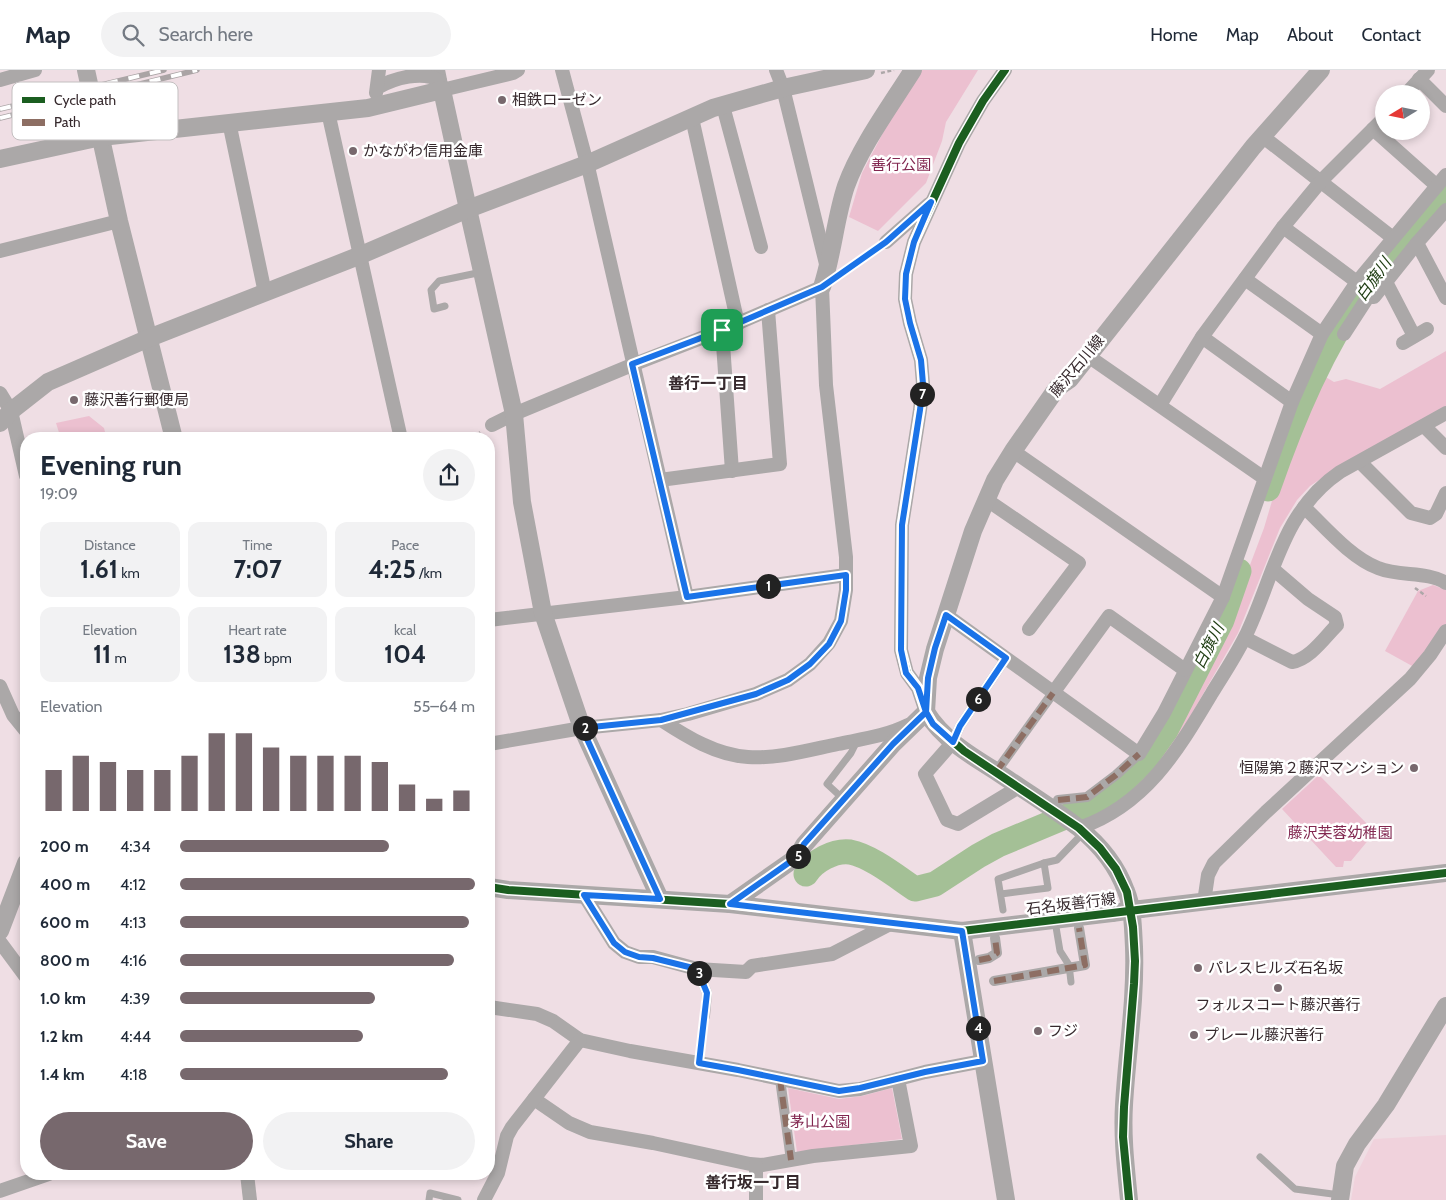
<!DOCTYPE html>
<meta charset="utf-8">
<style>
body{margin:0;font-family:Cabin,"Noto Sans JP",sans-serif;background:#f2f2f3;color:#1f2937;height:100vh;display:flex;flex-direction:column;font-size:19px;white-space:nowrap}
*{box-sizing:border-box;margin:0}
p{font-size:16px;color:#747a83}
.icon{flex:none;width:28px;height:28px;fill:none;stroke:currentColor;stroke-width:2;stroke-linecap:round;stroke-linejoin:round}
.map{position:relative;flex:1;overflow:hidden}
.sheet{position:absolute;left:20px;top:362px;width:475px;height:748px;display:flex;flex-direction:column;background:#fff;border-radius:20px;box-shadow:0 2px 8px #0003}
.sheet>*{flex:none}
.needle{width:32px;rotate:260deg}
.tools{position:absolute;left:1375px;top:15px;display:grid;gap:10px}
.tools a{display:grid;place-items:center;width:55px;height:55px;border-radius:50%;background:#fff;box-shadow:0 2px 8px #0003;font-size:25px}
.pin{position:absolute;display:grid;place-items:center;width:42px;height:42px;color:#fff;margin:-21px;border-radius:10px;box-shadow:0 2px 8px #0006}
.km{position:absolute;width:25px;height:25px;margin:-12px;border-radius:50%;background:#222;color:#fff;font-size:14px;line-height:25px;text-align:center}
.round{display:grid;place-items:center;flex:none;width:52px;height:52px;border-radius:26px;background:#f2f2f3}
.head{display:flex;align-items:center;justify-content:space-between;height:85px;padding:0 20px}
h1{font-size:28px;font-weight:800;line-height:38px}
.figures{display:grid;grid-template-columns:repeat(3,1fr);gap:8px;height:85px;padding:5px 20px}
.figures div{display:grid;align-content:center;border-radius:12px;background:#f2f2f3;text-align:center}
.figures b{font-size:25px;font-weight:800}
.figures small{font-size:14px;font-weight:400}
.figures p{font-size:14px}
.chart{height:140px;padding:10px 20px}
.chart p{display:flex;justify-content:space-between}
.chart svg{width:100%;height:90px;margin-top:5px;stroke:#77686d;stroke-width:6}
.button{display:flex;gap:10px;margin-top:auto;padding:10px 20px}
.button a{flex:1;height:58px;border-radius:30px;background:#77686d;color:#fff;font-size:20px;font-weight:800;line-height:58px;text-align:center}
.button a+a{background:#f2f2f3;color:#1f2937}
ul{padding:0 20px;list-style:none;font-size:16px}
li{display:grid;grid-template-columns:80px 60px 1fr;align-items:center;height:38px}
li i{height:12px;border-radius:6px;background:#77686d}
header{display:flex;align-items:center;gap:30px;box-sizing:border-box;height:70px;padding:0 25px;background:#fff;border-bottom:1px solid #e0e1e3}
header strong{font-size:24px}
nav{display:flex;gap:28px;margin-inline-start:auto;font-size:18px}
.search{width:350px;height:45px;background:#f2f2f3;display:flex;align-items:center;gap:12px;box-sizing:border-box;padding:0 18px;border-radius:28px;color:#747a83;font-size:19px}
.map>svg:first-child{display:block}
.built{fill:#f0d2dc}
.green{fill:#ecc0d0}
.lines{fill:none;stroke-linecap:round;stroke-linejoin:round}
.river{stroke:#a4c096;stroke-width:25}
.path{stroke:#ada7a8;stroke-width:2.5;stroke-dasharray:4 2.5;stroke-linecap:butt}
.service{stroke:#aba8a8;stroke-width:7}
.pedestrian{stroke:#aba8a8;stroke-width:10}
.minor{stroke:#aba8a8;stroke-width:14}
.tertiary{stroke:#aba8a8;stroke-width:18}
.rail-casing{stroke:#aaa4a5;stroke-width:5.5}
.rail{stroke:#fff;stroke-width:4;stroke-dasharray:11;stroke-linecap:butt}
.pedestrian-bridge{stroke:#aba8a8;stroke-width:10}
.tertiary-bridge{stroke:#aba8a8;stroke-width:18}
.quiet{stroke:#8d6e63;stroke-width:6;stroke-dasharray:12 6;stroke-linecap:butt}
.cycleway-casing{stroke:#fff;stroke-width:11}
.cycleway{stroke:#1b5e20;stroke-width:8}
.route-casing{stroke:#fff;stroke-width:10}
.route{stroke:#1a73e8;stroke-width:6}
.poi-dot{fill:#77686d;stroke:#fff;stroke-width:2}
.labels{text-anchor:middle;stroke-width:5;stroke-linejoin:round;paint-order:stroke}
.poi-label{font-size:15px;fill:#36292d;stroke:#fff;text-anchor:start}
.park-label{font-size:15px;fill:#822750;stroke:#fff}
.street-label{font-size:15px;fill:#36292d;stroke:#fff}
.water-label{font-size:16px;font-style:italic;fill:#1c3b10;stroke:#fff}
.neighbourhood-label{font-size:16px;font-weight:bold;fill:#36292d;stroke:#fff}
.key{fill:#fff;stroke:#c3bfc0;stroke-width:1}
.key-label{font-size:14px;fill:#36292d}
</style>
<header>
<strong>Map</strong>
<div class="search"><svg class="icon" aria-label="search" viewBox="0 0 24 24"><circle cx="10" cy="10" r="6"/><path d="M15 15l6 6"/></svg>Search here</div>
<nav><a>Home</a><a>Map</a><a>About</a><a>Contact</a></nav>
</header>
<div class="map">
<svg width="1446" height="1130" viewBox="0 0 1446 1130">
<rect width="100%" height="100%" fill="#efdee4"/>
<polygon class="built" points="1446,1065 1446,1130 1351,1130 1355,1107 1374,1069"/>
<g class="green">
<polygon points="922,0 978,0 946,52 942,71 926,113 878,161 849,147 862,103 897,36"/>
<polygon points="1446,281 1446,337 1337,398 1310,416 1297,430 1280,458 1238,563 1175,673 1143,710 1123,728 1091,748 1085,749 1081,745 1123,718 1149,693 1170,662 1228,553 1264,458 1282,397 1319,303 1334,312 1346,309 1380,319"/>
<polygon points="89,346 104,358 105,362 91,365 92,369 61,369 56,353"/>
<polygon points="1433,515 1446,520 1446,555 1414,597 1385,581 1418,521"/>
<polygon points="1319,705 1375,762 1351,791 1344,791 1343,797 1336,797 1282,739"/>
<polygon points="788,1018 839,1029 862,1026 892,1018 902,1069 797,1082"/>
</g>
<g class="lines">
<g class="river">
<path d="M1268 419C1293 347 1323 276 1367 214 1391 179 1420 149 1446 116"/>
<path d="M806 804C814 791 834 780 850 782 871 786 897 807 915 819L935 814 978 786 998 775 1065 747 1088 736 1120 715 1145 690 1166 660 1222 550 1239 501"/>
</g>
<g class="path">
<polyline points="881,3 894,0"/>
<polyline points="842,203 876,179"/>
<polyline points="468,369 480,362"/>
<polyline points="1415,518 1426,526"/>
<polyline points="701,979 703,957"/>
</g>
<g class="service">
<polyline points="445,236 434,239 431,220 439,211 482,202"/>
<polyline points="839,725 827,714 851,683 857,671"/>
<polyline points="1044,793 1057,790 1084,762"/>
<polyline points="1001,824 1048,818 1044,793 998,809 1003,840"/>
<polyline points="1055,851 1060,881 1069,895 1071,912"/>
<polyline points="1260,1087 1295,1119 1340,1125"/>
<polyline points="429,1130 430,1123 458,1130"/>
</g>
<g class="pedestrian">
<polyline points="953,672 960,656 1006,588"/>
<polyline points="996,702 1053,623"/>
<polyline points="1058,730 1087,727 1116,705 1139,684"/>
<polyline points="979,890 989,888 997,883 995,868"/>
<polyline points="697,899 707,923 705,946"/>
<polyline points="780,1009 791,1090"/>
</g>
<g class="minor">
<polyline points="438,0 442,20 513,3 518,0"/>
<polyline points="562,0 589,101 687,527"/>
<polyline points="776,0 783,18 827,198"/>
<polyline points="1419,9 1446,36"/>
<polyline points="0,10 35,0"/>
<path d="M377 18C394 8 423 0 440 11"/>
<polyline points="376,23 379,0"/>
<polyline points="1406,24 1428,0"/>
<polyline points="723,36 761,177"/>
<polyline points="328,42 401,369"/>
<polyline points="692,48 738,254"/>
<polyline points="229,52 265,223"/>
<polyline points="1373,59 1437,116"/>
<polyline points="1262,66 1393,168"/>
<polyline points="1446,140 1417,173 1446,228"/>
<polyline points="1283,157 1357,212"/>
<polyline points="886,172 929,134"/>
<polyline points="0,181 119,151"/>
<polyline points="1245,209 1322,264"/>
<polyline points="1386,212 1414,266"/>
<polyline points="722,260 732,401"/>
<polyline points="1344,264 1368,227 1374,227 1417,173"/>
<polyline points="1202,267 1292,332"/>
<polyline points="1403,273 1427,259"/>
<polyline points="1088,286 1264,408"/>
<polyline points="0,323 11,341 26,406"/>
<polyline points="1160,335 1202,267 1283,157 1321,111 1384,48"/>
<polyline points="1424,356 1446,378"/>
<polyline points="1013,381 1223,527"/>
<polyline points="1360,392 1411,443 1430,448 1436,444 1446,423"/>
<polyline points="660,410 780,394 768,240"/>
<polyline points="987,430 1079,493 1029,559"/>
<path d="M1304 437C1325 457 1351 488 1378 498 1400 507 1427 501 1446 513"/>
<polyline points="946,545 1139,684 1164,643 1223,527 1292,332 1322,264 1357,212 1446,105"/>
<polyline points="489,550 687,527 846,505"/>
<path d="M1245 568 1292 592C1310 589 1324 568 1337 555L1335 547 1308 529 1273 499"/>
<polyline points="0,616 13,645 26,661"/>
<polyline points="1053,623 1109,546 1185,600"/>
<polyline points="924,636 918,618 907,603 901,580 902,455 920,340 923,314 921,290 910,253 905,229 906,204 914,172 959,73 983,31 1005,0"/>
<path d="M661 650C687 667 716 685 748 687 778 689 809 680 838 674 862 669 886 666 908 655"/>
<polyline points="953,672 925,704 947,750 958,754 1019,717"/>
<polyline points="489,674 582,658 661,650 688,644 756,624 788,610 810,594 829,573 841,551 846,520 846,487 826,315 822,217 722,260 632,295 514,344 492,355"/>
<path d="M1079 758C1146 735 1178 680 1212 623 1223 605 1235 587 1245 567 1274 508 1281 442 1340 402L1446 343"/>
<polyline points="584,825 614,873 625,882 639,887 653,887 697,899 746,902 752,896 832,884 892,853"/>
<polyline points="1204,832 1208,805 1214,793 1266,742 1410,609 1430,585 1446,561"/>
<polyline points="0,872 26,907"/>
<polyline points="489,937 537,944 553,951 580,970 630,981 738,1000 839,1021 860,1019 925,1002 983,991"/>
<polyline points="534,1029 569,1053 590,1062 653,1073 750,1094 762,1095 813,1086 911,1076 898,1009"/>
<polyline points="756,1095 756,1130"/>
<polyline points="247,1104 250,1130"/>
<polyline points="0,1121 49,1104"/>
<polyline points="484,1130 498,1103 507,1066 512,1057 580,970"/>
</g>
<g class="tertiary">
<polyline points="86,0 119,151 174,369"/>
<polyline points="0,89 101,67 368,38 442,20 468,139 514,344 522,432 543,543 582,658 660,829"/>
<path d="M822 217C833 184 835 149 846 116 860 77 891 35 913 0"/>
<polyline points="0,353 11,341 48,312 149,268 361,185 468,139 587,94 713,38 783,18 866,0"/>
<polyline points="926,642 928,608 935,579 973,461 995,410 1013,381 1057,318 1070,309 1253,77 1321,0"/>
<path d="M926 642C942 668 968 684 994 700 1022 719 1052 737 1079 758 1099 774 1117 796 1126 821 1133 838 1133 859 1134 877 1136 930 1127 982 1124 1035 1122 1067 1126 1099 1129 1130"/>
<polyline points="489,817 508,820 730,834 962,861 1112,843"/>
<polyline points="730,834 797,787 804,775 893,674 926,642"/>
<polyline points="1141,839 1446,803"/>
<polyline points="0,861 26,793"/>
<polyline points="962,861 1006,1130"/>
<polyline points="1340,1130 1345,1096 1357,1074 1386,1035 1446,936"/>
</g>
<defs>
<g id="rail">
<polyline points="0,39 164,0"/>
<polyline points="0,48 197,0"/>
</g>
</defs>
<use href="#rail" class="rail-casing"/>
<use href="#rail" class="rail"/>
<polyline class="pedestrian-bridge" points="994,911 1085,895 1079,858"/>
<polyline class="tertiary-bridge" points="1112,843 1141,839"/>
<g class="quiet">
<polyline points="953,672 960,656 1006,588"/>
<polyline points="996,702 1053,623"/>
<polyline points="1058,730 1087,727 1116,705 1139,684"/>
<polyline points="979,890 989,888 997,883 995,868"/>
<polyline points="697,899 707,923 705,946"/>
<polyline points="994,911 1085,895 1079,858"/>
<polyline points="780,1009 791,1090"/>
</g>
<defs>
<g id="cycleway">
<polyline points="1005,0 983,31 959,73 914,172 906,204 905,229 910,253 921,290 923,314 920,340 902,455 901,580 907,603 918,618 926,642 933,654 964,681 1079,758 1100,778 1116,799 1127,822 1133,857 1135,891 1134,914 1124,1037 1123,1067 1129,1130"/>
<polyline points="489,817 508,820 730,834 962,861 1446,803"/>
</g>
</defs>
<use href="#cycleway" class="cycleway-casing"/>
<use href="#cycleway" class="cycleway"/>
</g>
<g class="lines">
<defs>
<polyline id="route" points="722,260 632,294 687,527 846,505 846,520 841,551 829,574 810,594 788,610 756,624 661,650 582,658 660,829 584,825 614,873 625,882 639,887 653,888 697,899 707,923 699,993 738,1000 839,1021 860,1018 925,1002 983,991 962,861 730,834 797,787 804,774 893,674 926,642 928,608 935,578 946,545 1006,588 960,656 953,672 933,654 926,642 918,618 906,603 901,580 902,455 920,340 923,314 921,290 910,253 905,229 906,204 914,172 931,132 886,172 822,217 722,260"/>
</defs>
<use href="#route" class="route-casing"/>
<use href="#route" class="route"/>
</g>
<g class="poi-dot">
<circle cx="502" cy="30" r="5"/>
<circle cx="353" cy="81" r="5"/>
<circle cx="74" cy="330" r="5"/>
<circle cx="1414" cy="698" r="5"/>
<circle cx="1198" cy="898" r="5"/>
<circle cx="1278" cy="918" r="5"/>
<circle cx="1038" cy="961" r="5"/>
<circle cx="1194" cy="965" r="5"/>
</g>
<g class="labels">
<g class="poi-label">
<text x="512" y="35">相鉄ローゼン</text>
<text x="363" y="86">かながわ信用金庫</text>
<text x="84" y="335">藤沢善行郵便局</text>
<text x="1404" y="703" text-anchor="end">恒陽第２藤沢マンション</text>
<text x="1208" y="903">パレスヒルズ石名坂</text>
<text x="1278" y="940" text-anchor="middle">フォルスコート藤沢善行</text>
<text x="1048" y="966">フジ</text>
<text x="1204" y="970">プレール藤沢善行</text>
</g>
<g class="park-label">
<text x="901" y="100">善行公園</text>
<text x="1340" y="768">藤沢芙蓉幼稚園</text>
<text x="820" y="1057">茅山公園</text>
</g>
<g class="street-label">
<text transform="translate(1077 296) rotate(-50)" y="5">藤沢石川線</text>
<text transform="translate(1071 834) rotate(-7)" y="5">石名坂善行線</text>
</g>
<g class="water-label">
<text transform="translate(1373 209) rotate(-54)" y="6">白旗川</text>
<text transform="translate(1208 576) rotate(-63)" y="6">白旗川</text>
</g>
<g class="neighbourhood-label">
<text x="708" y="319">善行一丁目</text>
<text x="753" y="1118">善行坂一丁目</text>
</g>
</g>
<rect x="12" y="12" width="166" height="58" rx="8" class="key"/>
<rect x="22" y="27" width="23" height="6" fill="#1b5e20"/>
<rect x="22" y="49" width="23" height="7" fill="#8d6e63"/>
<g class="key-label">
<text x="54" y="35">Cycle path</text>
<text x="54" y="57">Path</text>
</g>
</svg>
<div class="tools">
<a><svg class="needle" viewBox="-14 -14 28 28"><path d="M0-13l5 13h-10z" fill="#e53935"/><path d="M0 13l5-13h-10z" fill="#747a83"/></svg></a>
</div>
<div class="pin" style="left:722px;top:260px;background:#1e9e55"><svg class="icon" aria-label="arrive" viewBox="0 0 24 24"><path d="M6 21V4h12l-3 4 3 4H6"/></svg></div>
<b class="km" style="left:768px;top:516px">1</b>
<b class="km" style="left:585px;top:658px">2</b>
<b class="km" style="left:699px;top:903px">3</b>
<b class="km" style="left:978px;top:958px">4</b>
<b class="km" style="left:798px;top:786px">5</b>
<b class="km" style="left:978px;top:629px">6</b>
<b class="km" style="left:922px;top:324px">7</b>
<section class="sheet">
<div class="head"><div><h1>Evening run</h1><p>19:09</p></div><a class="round"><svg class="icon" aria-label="share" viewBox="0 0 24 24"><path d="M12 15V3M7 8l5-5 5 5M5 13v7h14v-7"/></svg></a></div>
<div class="figures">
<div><p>Distance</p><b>1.61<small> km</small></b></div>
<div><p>Time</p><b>7:07</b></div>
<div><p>Pace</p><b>4:25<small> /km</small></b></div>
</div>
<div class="figures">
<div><p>Elevation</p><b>11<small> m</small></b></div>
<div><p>Heart rate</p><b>138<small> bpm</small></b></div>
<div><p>kcal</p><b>104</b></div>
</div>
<div class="chart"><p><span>Elevation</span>55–64 m</p>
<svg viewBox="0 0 160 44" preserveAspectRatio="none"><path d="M5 44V24M15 44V17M25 44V20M35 44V24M45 44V24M55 44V17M65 44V6M75 44V6M85 44V13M95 44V17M105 44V17M115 44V17M125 44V20M135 44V31M145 44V38M155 44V34"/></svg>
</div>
<ul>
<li><b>200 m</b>4:34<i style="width:71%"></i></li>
<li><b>400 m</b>4:12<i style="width:100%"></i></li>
<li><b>600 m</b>4:13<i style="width:98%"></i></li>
<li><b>800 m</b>4:16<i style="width:93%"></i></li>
<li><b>1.0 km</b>4:39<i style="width:66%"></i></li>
<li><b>1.2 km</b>4:44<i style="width:62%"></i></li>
<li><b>1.4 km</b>4:18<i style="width:91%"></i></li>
</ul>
<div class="button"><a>Save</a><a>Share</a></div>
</section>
</div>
